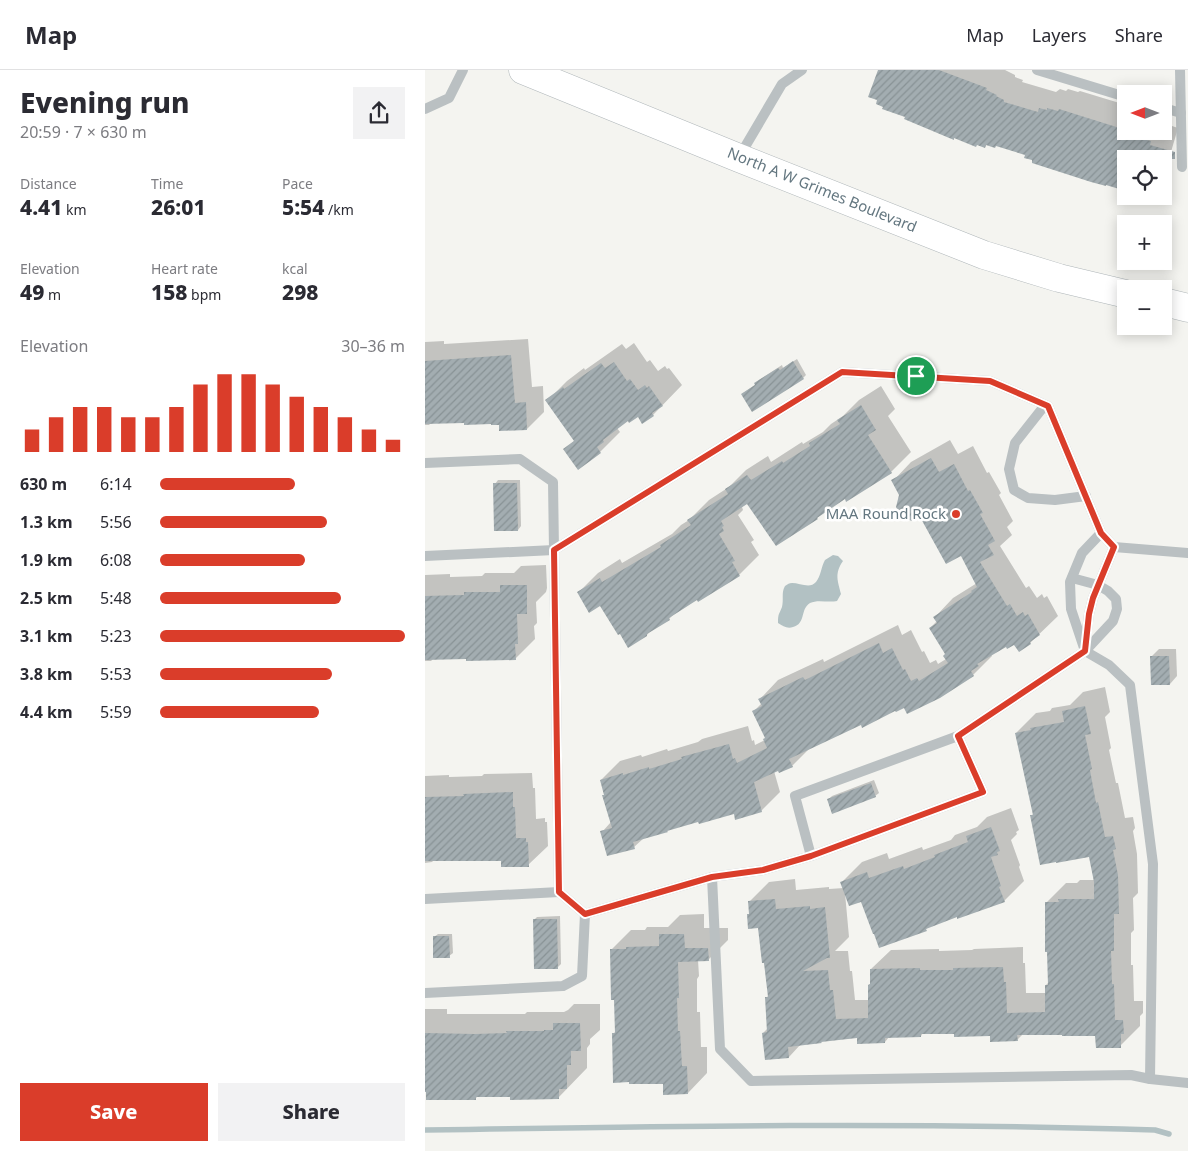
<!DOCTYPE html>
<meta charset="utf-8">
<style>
body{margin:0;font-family:"Noto Sans",sans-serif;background:#f2f2f3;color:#2b2b33;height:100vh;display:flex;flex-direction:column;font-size:19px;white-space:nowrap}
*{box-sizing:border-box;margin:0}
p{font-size:16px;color:#7c7c81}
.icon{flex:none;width:28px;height:28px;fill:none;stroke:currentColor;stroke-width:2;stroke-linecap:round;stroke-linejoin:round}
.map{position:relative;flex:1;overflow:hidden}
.panel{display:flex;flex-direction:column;background:#fff;width:425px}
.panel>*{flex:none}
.needle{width:32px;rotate:270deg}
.tools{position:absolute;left:692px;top:15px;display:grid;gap:10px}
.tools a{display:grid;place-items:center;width:55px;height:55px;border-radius:0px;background:#fff;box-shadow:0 2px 12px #0003;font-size:25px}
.pin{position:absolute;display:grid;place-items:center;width:42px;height:42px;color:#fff;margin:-21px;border:2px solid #fff;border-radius:50%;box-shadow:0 1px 5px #0007}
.round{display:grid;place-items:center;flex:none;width:52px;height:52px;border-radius:0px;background:#f2f2f3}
.overview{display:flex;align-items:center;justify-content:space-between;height:85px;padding:0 20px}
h1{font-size:28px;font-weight:800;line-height:38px}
.figures{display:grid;grid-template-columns:repeat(3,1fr);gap:8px;height:85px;padding:5px 20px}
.figures div{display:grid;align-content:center}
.figures b{font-size:21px;font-weight:800}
.figures small{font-size:14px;font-weight:400}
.figures p{font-size:14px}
.chart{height:140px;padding:10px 20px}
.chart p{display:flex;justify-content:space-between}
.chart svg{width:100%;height:90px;margin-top:5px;stroke:#da3d2a;stroke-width:6}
.primary-button{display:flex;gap:10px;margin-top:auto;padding:10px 20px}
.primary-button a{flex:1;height:58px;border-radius:0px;background:#da3d2a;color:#fff;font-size:20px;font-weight:800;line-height:58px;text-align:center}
.primary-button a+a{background:#f2f2f3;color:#2b2b33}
ul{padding:0 20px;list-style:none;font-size:16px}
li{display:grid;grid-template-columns:80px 60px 1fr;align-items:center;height:38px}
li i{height:12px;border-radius:6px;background:#da3d2a}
header{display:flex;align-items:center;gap:30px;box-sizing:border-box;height:70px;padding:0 25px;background:#fff;border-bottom:1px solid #e1e1e2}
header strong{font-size:24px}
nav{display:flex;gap:28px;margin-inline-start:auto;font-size:18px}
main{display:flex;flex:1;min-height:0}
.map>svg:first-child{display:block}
.water{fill:#b2c1c3}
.shadow{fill:#0003}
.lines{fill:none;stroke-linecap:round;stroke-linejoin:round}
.stream{stroke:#b2c1c3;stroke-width:5.5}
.building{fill:url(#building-hatch)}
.secondary-casing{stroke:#afb6b9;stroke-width:29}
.lane{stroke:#bac0c2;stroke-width:10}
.secondary{stroke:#fff;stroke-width:28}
.route-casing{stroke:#fff;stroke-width:10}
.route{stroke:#da3d2a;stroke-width:6}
.poi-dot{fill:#da3d2a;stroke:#fff;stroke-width:2}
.labels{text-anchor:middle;stroke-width:5;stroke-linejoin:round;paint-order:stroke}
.street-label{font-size:15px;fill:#647780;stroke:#fff}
.poi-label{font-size:15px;fill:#647780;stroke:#fff;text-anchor:end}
</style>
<header>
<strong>Map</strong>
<nav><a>Map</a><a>Layers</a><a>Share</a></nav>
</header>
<main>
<section class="panel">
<div class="overview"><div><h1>Evening run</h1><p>20:59 · 7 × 630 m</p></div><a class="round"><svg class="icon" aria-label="share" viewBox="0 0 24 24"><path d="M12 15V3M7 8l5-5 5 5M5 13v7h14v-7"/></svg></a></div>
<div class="figures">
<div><p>Distance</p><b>4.41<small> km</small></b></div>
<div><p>Time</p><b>26:01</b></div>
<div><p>Pace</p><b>5:54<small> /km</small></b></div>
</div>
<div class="figures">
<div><p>Elevation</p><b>49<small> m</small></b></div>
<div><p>Heart rate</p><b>158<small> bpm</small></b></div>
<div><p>kcal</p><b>298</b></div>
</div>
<div class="chart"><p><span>Elevation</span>30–36 m</p>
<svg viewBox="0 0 160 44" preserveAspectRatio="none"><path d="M5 44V33M15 44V27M25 44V22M35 44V22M45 44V27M55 44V27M65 44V22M75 44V11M85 44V6M95 44V6M105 44V11M115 44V17M125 44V22M135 44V27M145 44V33M155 44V38"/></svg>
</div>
<ul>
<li><b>630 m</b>6:14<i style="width:55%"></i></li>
<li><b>1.3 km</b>5:56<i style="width:68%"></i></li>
<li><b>1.9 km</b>6:08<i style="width:59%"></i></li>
<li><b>2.5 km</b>5:48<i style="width:74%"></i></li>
<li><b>3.1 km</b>5:23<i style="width:100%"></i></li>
<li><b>3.8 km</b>5:53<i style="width:70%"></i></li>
<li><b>4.4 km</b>5:59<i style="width:65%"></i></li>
</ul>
<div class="primary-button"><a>Save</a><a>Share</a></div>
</section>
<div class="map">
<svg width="763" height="1081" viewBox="0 0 763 1081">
<defs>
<pattern id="building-hatch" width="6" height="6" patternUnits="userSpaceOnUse" patternTransform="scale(1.25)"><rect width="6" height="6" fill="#a3adb1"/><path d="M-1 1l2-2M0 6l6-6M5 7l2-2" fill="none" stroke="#889295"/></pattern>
</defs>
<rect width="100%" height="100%" fill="#f4f4f0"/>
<path class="water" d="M408 485 413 486 418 491C409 504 413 511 416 524L412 531C403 533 393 529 385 533 375 539 381 554 368 557 362 559 358 556 353 553 353 543 354 545 357 537 359 529 356 523 360 516 363 514 364 513 367 513 375 513 385 519 391 512 396 506 396 497 400 490Z"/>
<g class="shadow">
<polygon points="455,0 580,0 590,5 590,7 598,10 597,12 631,22 635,19 641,21 643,19 653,22 655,21 701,35 701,61 739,61 739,50 745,52 744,55 753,58 741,99 739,101 739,89 701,89 701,119 609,90 601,84 571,75 562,74 560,77 481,47"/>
<polygon points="103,269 107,317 118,316 119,342 102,359 75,360 75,353 40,351 6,353 4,355 0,355 0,272 19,271 19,274"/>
<polygon points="209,273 222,292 225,290 233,301 240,296 242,299 244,298 257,315 228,345 213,345 203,350 192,358 195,362 175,382 140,379 150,370 122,331 142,311 159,298 160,300 197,274 201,279"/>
<polygon points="372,289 381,305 378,308 317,324 331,314 331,313 334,310 357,295 358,298"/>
<polygon points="456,316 470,339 463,346 486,382 466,402 421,428 397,443 392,448 323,433 317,437 318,440 313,445 329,470 326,472 334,485 314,505 274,530 273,528 252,541 244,549 226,560 222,565 176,535 153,523 173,503 195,489 197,493 247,464 256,455 264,450 284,430 304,417 321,400 343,386 346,392 377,372 378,374 398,362 406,354 418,346 434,330"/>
<polygon points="525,370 533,384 548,376 562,403 564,402 576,423 574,425 588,451 582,457 587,465 575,476 601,518 604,516 612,528 617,524 619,528 622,526 633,546 605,573 590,573 581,575 566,584 567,586 548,605 514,627 480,636 436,653 385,678 367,696 349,701 355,722 336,741 310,742 274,750 245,758 242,761 219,768 209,777 177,762 186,752 176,710 195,691 216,685 217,687 242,679 243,681 273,672 277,669 323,656 327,671 329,670 330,675 340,670 342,667 329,641 337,633 335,629 353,610 398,589 399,592 473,555 477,565 486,560 497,582 499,581 505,593 511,590 513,594 521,589 522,584 505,558 512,551 510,547 528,528 552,513 536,485 475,425 468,411 486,392"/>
<polygon points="73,410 95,410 96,456 93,460 70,414"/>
<polygon points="121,495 122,518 121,522 111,532 112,553 109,556 110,569 90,589 9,588 6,591 0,591 0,505 25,504 25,507 57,506 60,503 89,503 96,496"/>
<polygon points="734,579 751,579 752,606 745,614 726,587"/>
<polygon points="680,617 685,642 680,647 686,678 684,680 691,713 693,713 700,748 708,747 710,758 708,761 712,784 713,823 708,828 709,860 706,863 706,895 708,895 709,931 718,931 718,943 715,946 715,956 695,976 672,964 598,964 592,970 566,965 530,962 498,963 496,966 464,967 460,972 433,967 398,970 396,972 376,974 364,987 338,963 343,958 341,928 344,925 334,857 325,843 324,832 344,812 370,809 371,820 404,817 404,819 419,818 417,812 437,792 462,783 464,789 497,777 498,780 526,770 530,765 552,757 562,747 586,738 594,760 591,762 592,764 586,770 595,795 594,797 599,811 579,831 532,846 504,856 501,859 420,823 424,867 410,881 423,881 425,901 427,901 430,930 444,930 444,915 446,913 446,899 466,880 514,879 514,881 547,880 549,879 598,877 598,893 600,893 601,923 621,923 621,915 624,912 621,833 641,813 652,813 655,810 670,810 665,785 606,746 609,743 591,663 611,643 625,641 627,638 645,635 658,622"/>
<polygon points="107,703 108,718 110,718 111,749 120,748 120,752 122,752 123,776 103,795 77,790 9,790 7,792 0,793 0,706 24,705 24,707 57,706 59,704"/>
<polygon points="449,710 454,723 450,726 403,730 407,726"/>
<polygon points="279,844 279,858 303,858 303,870 283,890 273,890 274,906 272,909 272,942 275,942 276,977 282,977 282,1003 263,1023 239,1012 189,963 191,961 190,928 186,880 206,860 220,860 222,857 243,857 255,845"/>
<polygon points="135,846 136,894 133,897 109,850 112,847"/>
<polygon points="13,864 27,864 28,883 24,886 9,867"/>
<polygon points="149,934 175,934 175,960 165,969 165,974 162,978 162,998 133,1028 86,1025 53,1026 50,1029 0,1021 0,939 22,939 22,944 100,944 102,942 139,942 143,940"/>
</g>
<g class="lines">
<path class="stream" d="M0 1060C243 1056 487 1052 730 1060L744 1064"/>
</g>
<g class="building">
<polygon points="453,0 514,0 562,18 561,20 572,25 571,26 579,30 579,32 613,42 614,38 622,40 622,38 633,41 634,39 701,60 701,61 718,66 718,69 726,71 725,75 750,82 750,89 701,89 701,121 681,115 681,116 666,112 607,93 607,90 599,88 600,85 571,76 570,78 561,75 560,78 552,75 551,77 529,68 529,70 479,49 480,47 457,39 458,37 451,34 452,30 443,27"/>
<polygon points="86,285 90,333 101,332 102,360 74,361 74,355 66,355 66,354 39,355 39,353 0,354 0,291"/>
<polygon points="368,291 379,309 327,342 316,324 330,315 329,313 353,298 355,300"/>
<polygon points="189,292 202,311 205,309 213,320 220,315 222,318 224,316 238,336 227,343 229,346 217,354 213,347 204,353 203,351 178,370 179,372 172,377 176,383 153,400 138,379 149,371 120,330 138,317 139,319 176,293 180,298"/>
<polygon points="436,335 451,360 443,365 467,403 421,432 420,429 392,448 393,449 351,476 322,434 296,451 299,456 297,457 299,461 294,464 310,491 307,492 315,506 273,532 272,530 244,548 245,550 222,564 222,566 203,578 195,564 193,565 175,536 164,543 152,522 175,508 177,512 236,477 235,475 266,455 262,450 303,424 300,419 322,405 326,410 357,391 358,393 385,376 384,373 415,354 412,350"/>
<polygon points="506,388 514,402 529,394 543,421 545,420 558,443 555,444 570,471 563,475 569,485 555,492 582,536 585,534 592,546 598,542 600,546 603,544 615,565 605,572 606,574 594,582 589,575 582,579 581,577 552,594 554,596 546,601 549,606 515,628 482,644 479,638 471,642 470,641 437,658 436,655 364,689 368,697 354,703 353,701 329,712 337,742 310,750 309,744 274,754 273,752 242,761 243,762 208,772 210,779 182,786 175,761 187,758 177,725 179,725 175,710 198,703 198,705 224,697 224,699 257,689 256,687 304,674 308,689 310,688 312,693 342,678 338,669 340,668 327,641 337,636 333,629 378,607 380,610 454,573 458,583 467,578 478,600 480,599 486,611 492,608 494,611 523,593 518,586 520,584 504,558 512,553 508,547 547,522 546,521 552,517 536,486 521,494 495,447 487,451 476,447 471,437 474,425 466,410"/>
<polygon points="68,413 92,413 93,461 69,461"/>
<polygon points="75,515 102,515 102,544 92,544 93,574 90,574 91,590 41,591 41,589 0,590 0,526 39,525 39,522 75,522"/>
<polygon points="725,586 744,586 745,615 726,615"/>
<polygon points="660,636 666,664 660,665 667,699 665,700 671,733 673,732 680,767 688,766 691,779 688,780 693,805 694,844 689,844 689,881 686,881 687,914 689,914 690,950 698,950 699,964 696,964 696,978 671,978 670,966 637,966 637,965 592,965 593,971 565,972 565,966 529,967 529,964 496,964 496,967 460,968 460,973 432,974 432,968 396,972 397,973 363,977 364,988 340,990 337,963 342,962 340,927 343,927 339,893 337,893 333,858 323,859 322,844 324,844 323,831 350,829 351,839 385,836 385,839 400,837 405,888 402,888 378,901 403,900 405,920 408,920 411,949 443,948 443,915 445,914 445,899 495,898 495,900 528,900 528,898 578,897 579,912 581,912 582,943 620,942 620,915 623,915 622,882 620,882 620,832 634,832 633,829 669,829 669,812 664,787 631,793 631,792 615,795 605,745 608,745 590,663 606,660 605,658 639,652 637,641"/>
<polygon points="446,713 451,727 407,744 402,729"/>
<polygon points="88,722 88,737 90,737 91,768 101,768 101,772 103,772 104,797 76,797 76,791 0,791 0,727 39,726 38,724"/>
<polygon points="566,757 575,781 572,782 573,785 566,787 576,816 574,817 580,832 532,849 532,847 501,859 502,861 454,878 449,864 448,864 436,832 424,836 415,812 442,802 444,808 478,796 479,799 510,787 509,785 543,772 541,766"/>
<polygon points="108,849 132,849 133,899 109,899"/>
<polygon points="234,864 259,864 260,878 283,878 284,891 253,892 254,928 252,928 253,961 255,961 257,996 262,996 263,1024 238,1025 238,1014 204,1014 204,1012 188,1013 187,963 190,963 189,930 186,930 185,879 201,879 201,877 234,876"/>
<polygon points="8,866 24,866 25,888 8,888"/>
<polygon points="128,953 155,953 156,981 146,981 146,995 142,995 142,1019 134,1019 134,1029 85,1030 85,1027 51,1027 51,1030 1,1030 1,1022 0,1022 0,963 50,964 82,963 81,961 119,961 119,960 128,960"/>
</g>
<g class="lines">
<defs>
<g id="secondary">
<polyline points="98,0 314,88 559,185 634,208 701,224"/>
<polyline points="739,232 763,238"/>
</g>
</defs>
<use href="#secondary" class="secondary-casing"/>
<g class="lane">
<polyline points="612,0 701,27"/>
<polyline points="755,0 757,97"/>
<polyline points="739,38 756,43"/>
<polyline points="0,39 24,28 38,0"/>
<polyline points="314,87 357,14 377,0"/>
<polyline points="620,335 590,373 584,399 589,420 603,428 630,430 661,426"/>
<polyline points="0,393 95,389 128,412 134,822 160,844"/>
<polyline points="676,463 657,483 645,512 646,539 660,581 684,595 705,615 728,794 725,1009"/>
<polyline points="0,486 129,480 417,302 565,311 623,336 676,463 689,477 763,483"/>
<polyline points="660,577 664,544 668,528 689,477"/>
<polyline points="386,786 558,722 533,666"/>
<polyline points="287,807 338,800 386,786 370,726 533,666 660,581 688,551 692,539 691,529 683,521 673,515 647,508"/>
<polyline points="0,829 134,822"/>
<polyline points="160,844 287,807 295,979 326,1011 706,1005 725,1009 763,1013"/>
<polyline points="0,923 138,916 157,906 160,844"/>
</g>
<use href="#secondary" class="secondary"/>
</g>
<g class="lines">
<defs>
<polygon id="route" points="417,302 565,311 623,336 676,463 689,477 668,528 664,544 660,581 533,666 558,722 386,786 338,800 287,807 160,844 134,822 129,480"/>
</defs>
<use href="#route" class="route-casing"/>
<use href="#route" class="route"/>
</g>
<circle class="poi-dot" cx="531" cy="444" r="5"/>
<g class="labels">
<g class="street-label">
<text transform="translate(397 120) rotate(22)" y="5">North A W Grimes Boulevard</text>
</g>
<g class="poi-label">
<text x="521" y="449">MAA Round Rock</text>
</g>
</g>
</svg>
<div class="tools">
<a><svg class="needle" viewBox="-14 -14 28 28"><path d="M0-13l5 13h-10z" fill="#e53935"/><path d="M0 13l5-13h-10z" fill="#7c7c81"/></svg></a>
<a><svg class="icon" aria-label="locate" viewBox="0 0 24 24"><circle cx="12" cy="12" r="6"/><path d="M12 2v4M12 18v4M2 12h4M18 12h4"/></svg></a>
<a>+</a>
<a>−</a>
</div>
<div class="pin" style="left:491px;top:306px;background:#1e9e55"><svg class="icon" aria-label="arrive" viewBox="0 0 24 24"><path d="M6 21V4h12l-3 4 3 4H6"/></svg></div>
</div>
</main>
